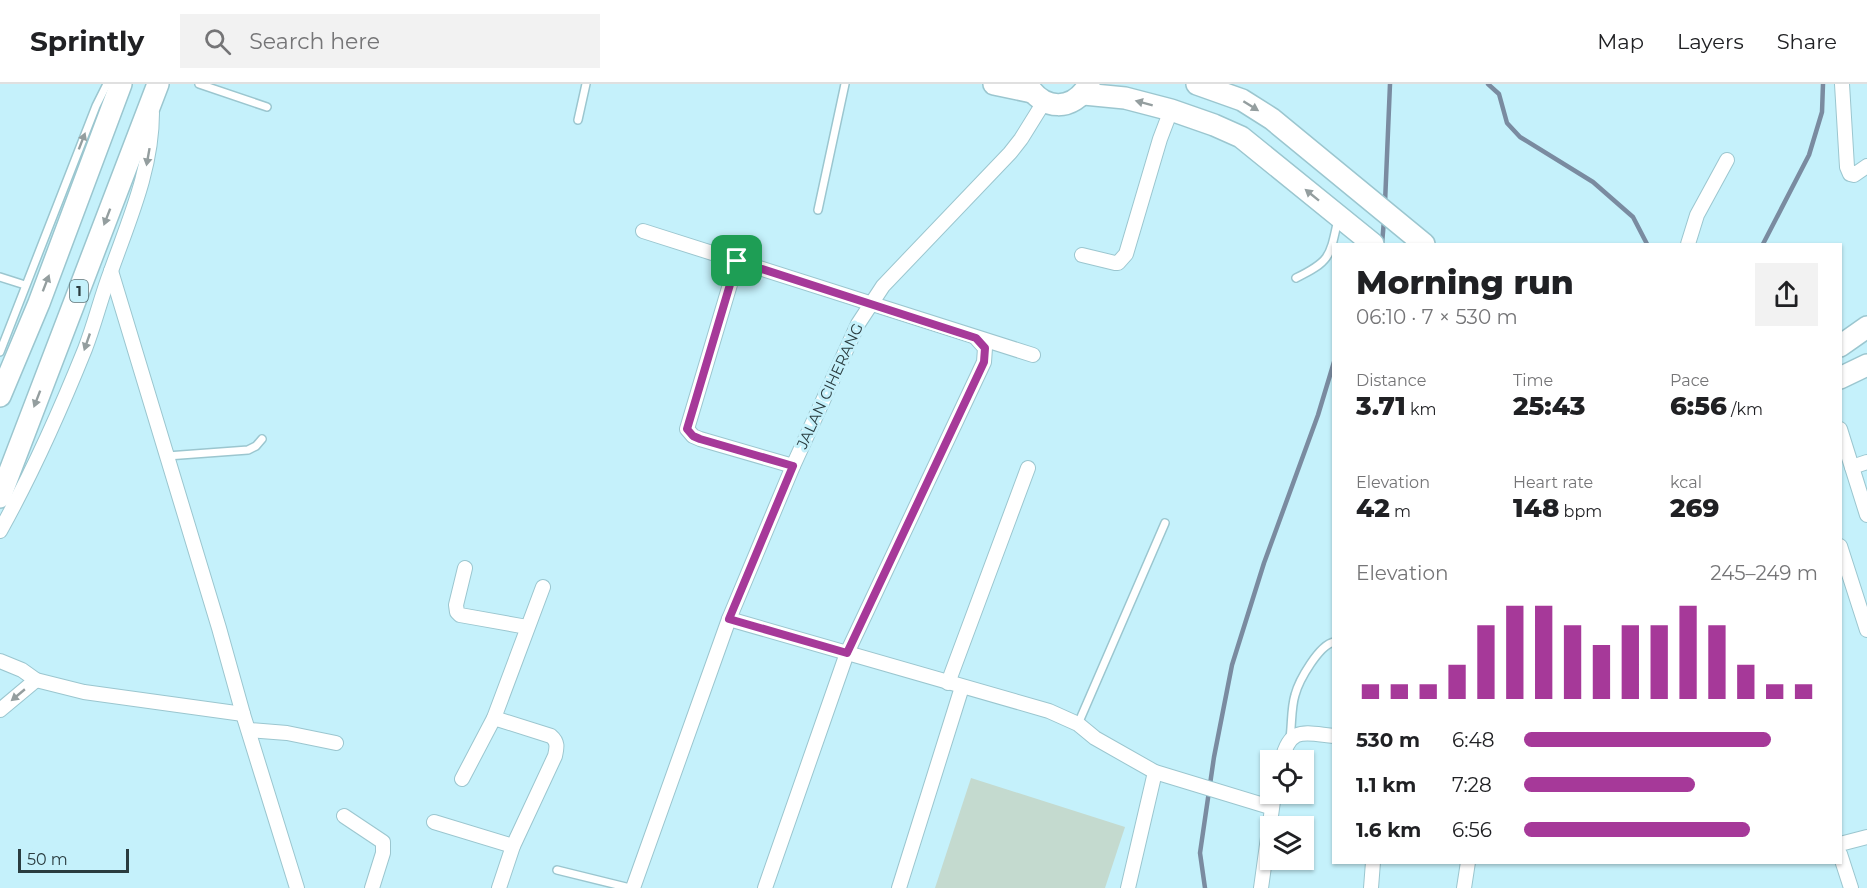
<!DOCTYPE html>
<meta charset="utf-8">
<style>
body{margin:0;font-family:Montserrat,sans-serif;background:#f2f2f2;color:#202124;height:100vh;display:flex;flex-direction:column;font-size:22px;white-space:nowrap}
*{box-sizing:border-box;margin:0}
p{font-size:20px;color:#757577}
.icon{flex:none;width:33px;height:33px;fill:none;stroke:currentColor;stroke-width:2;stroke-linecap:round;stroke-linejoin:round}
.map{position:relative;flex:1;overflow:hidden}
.sheet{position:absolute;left:1332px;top:159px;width:510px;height:621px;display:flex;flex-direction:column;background:#fff;border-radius:0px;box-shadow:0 2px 4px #0004}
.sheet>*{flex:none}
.tools{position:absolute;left:1260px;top:666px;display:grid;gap:12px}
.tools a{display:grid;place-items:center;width:54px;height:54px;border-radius:0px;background:#fff;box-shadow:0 2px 4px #0004;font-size:30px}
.scale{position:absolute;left:18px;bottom:15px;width:111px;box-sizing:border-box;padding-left:6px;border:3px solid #2a3c3f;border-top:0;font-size:16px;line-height:21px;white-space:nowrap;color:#2a3c3f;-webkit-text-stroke:4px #c5f1fb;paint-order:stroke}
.pin{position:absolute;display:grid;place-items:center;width:51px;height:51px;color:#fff;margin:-26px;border-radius:12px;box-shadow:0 3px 9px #0006}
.round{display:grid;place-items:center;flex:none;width:63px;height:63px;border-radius:0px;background:#f2f2f2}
.headline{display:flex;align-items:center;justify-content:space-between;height:102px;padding:0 24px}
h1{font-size:33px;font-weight:800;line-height:45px}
.metrics{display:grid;grid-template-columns:repeat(3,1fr);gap:9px;height:102px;padding:6px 24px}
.metrics div{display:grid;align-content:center}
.metrics b{font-size:26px;font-weight:800}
.metrics small{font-size:16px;font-weight:400}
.metrics p{font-size:16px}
.chart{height:168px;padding:12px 24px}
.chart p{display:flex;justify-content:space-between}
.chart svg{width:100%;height:108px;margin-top:6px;stroke:#a63999;stroke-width:6}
ul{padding:0 24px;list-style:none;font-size:20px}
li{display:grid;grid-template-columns:96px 72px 1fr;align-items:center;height:45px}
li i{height:15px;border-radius:8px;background:#a63999}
header{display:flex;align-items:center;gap:36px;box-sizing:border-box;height:84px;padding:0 30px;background:#fff;border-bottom:2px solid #e0e0e0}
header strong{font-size:28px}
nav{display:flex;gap:33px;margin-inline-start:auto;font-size:21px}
.search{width:420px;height:54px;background:#f2f2f2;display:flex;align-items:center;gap:15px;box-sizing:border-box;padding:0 21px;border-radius:0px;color:#757577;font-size:22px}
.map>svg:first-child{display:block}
.green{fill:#c4dacf}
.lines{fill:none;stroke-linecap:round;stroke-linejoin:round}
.stream{stroke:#7a8ba0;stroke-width:4.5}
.service-casing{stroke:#9bc6cf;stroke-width:10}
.minor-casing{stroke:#9bc6cf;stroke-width:16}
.primary-casing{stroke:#9bc6cf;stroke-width:24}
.service{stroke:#fff;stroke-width:7}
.minor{stroke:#fff;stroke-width:14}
.primary{stroke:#fff;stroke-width:21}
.oneway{fill:#949e9f}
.route-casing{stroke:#fff;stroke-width:12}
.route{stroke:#a63999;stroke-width:8}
.labels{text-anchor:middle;stroke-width:6;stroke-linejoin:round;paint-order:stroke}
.shield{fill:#c5f1fb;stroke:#587277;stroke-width:1.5}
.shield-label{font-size:14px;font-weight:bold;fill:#2a3c3f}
.street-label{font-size:15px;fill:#2a3c3f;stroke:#c5f1fb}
</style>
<header>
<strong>Sprintly</strong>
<div class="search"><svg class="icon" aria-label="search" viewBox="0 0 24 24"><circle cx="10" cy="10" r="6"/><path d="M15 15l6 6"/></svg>Search here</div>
<nav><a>Map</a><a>Layers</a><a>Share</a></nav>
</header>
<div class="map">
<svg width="1867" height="804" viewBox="0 0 1867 804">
<rect width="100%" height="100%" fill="#c5f1fb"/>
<polygon class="green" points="971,694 1125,743 1105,804 935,804"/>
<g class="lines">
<g class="stream">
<polyline points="1488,0 1499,10 1507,39 1520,53 1593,98 1633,133 1647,160"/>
<polyline points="1385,119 1390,0"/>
<polyline points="1382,160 1384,136"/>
<polyline points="1763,160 1809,71 1822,28 1823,0"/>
<polyline points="1205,804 1200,769 1214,673 1232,581 1264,479 1318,331 1334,278"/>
</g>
<defs>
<g id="service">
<polyline points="199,0 267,23"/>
<polyline points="578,36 586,0"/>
<polyline points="818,126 845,0"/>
<polyline points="0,193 25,201"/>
<path d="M1296 194C1331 177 1330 172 1338 135"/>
<polyline points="0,268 96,22 107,0"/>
<polyline points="167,372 248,366 256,362 262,355"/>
<polyline points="1078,640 1165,439"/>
<path d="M1290 654C1292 640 1291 624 1295 611 1299 596 1319 561 1334 558"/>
<polyline points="557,786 630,804"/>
</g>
<g id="minor">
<polyline points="1842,0 1847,83 1850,90 1854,91 1867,82"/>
<polyline points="643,147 1033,271"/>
<polyline points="1688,160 1697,131 1727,76"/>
<polyline points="1082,171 1115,179 1118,179 1126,170 1160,55 1171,26"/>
<polyline points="737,177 687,345 693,352 700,355 793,382"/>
<polyline points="111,187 219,544 243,630 297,804"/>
<polyline points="1840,345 1867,431"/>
<polyline points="1852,383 1867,378"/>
<path d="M0 447C33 388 60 327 85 265 95 239 101 213 111 187 129 136 152 85 152 29"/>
<polyline points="1840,462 1867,546"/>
<polyline points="465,484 456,521 457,528 460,531 527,543"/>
<polyline points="729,535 1049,627 1078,640 1095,654 1155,688 1270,723"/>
<polyline points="0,577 22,586 36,596 84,608 243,630"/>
<polyline points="948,599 1028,384"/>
<polyline points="0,626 36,596"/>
<path d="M494 634 551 652C558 658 557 663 555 672L513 762 499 804"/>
<polyline points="249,646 287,649 336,659"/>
<path d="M1282 676C1290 642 1304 649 1334 652"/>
<polyline points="462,695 494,634 543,503"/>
<polyline points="344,732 383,758 383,769 372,804"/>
<polyline points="434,738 513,762"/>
<polyline points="1840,760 1867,753"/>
<polyline points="1840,770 1851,804"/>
<polyline points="633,804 729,535 793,382 858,240 883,202 1010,69 1021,55 1044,18"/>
<polyline points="765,804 847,569 984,278 985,264 976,254"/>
<polyline points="899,804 962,603"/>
<polyline points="1128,804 1155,688"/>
<polyline points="1261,804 1274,710"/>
<polyline points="1371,804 1373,778"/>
<polyline points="1464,804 1468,778"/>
</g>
<g id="primary">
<polyline points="994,0 1032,8"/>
<path d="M1027 0C1043 27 1073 28 1089 0"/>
<polyline points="1197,0 1242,16 1272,35 1424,160"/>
<polyline points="1084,10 1125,14 1171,26 1214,41 1241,53 1373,160"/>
<polyline points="1840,262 1867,243"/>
<polyline points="1840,294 1867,281"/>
<polyline points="0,312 39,219 121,0"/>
<polyline points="0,413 158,0"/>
</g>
</defs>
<use href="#service" class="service-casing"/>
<use href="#minor" class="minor-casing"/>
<use href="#primary" class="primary-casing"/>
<use href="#service" class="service"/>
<use href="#minor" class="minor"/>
<use href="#primary" class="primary"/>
</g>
<defs><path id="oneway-solid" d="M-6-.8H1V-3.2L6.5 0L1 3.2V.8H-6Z" transform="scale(1.5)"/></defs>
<g class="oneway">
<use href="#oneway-solid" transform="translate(1144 19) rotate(-165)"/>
<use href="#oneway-solid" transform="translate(1251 22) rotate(32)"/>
<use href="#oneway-solid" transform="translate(82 57) rotate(-69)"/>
<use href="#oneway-solid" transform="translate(148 73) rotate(100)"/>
<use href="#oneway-solid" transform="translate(1312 111) rotate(-141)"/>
<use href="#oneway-solid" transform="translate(107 133) rotate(111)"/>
<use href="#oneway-solid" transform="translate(46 199) rotate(-69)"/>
<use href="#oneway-solid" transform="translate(87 258) rotate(109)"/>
<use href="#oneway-solid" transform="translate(37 315) rotate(111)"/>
<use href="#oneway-solid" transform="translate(18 611) rotate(140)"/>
</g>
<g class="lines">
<defs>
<polygon id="route" points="737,177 976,254 985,264 984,278 847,569 729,535 793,382 700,355 693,352 687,345"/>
</defs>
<use href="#route" class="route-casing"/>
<use href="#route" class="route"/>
</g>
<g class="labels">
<rect class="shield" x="70" y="196" width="18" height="22" rx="4.5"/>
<g class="shield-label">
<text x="79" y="212">1</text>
</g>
<g class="street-label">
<text transform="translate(830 302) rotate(-65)" y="5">JALAN CIHERANG</text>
</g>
</g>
</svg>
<div class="tools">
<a><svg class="icon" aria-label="locate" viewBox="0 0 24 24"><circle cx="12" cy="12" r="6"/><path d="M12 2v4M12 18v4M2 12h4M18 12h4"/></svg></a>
<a><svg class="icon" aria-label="layers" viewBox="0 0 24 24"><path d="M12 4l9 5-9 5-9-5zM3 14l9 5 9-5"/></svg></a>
</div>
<div class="scale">50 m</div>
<div class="pin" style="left:737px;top:177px;background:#1e9e55"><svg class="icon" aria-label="arrive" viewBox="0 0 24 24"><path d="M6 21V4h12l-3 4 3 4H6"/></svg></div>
<section class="sheet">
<div class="headline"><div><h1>Morning run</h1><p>06:10 · 7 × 530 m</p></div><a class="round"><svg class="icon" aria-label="share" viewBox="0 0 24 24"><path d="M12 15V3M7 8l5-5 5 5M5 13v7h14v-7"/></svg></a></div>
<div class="metrics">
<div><p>Distance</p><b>3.71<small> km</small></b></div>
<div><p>Time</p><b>25:43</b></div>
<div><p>Pace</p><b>6:56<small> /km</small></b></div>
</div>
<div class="metrics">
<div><p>Elevation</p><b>42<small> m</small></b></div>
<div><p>Heart rate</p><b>148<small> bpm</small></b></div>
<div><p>kcal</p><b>269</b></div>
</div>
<div class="chart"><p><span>Elevation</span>245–249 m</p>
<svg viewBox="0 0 160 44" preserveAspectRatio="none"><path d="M5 44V38M15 44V38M25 44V38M35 44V30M45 44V14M55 44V6M65 44V6M75 44V14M85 44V22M95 44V14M105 44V14M115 44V6M125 44V14M135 44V30M145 44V38M155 44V38"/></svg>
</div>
<ul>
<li><b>530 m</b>6:48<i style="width:84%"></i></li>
<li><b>1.1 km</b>7:28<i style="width:58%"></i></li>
<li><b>1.6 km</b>6:56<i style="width:77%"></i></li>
</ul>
</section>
</div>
